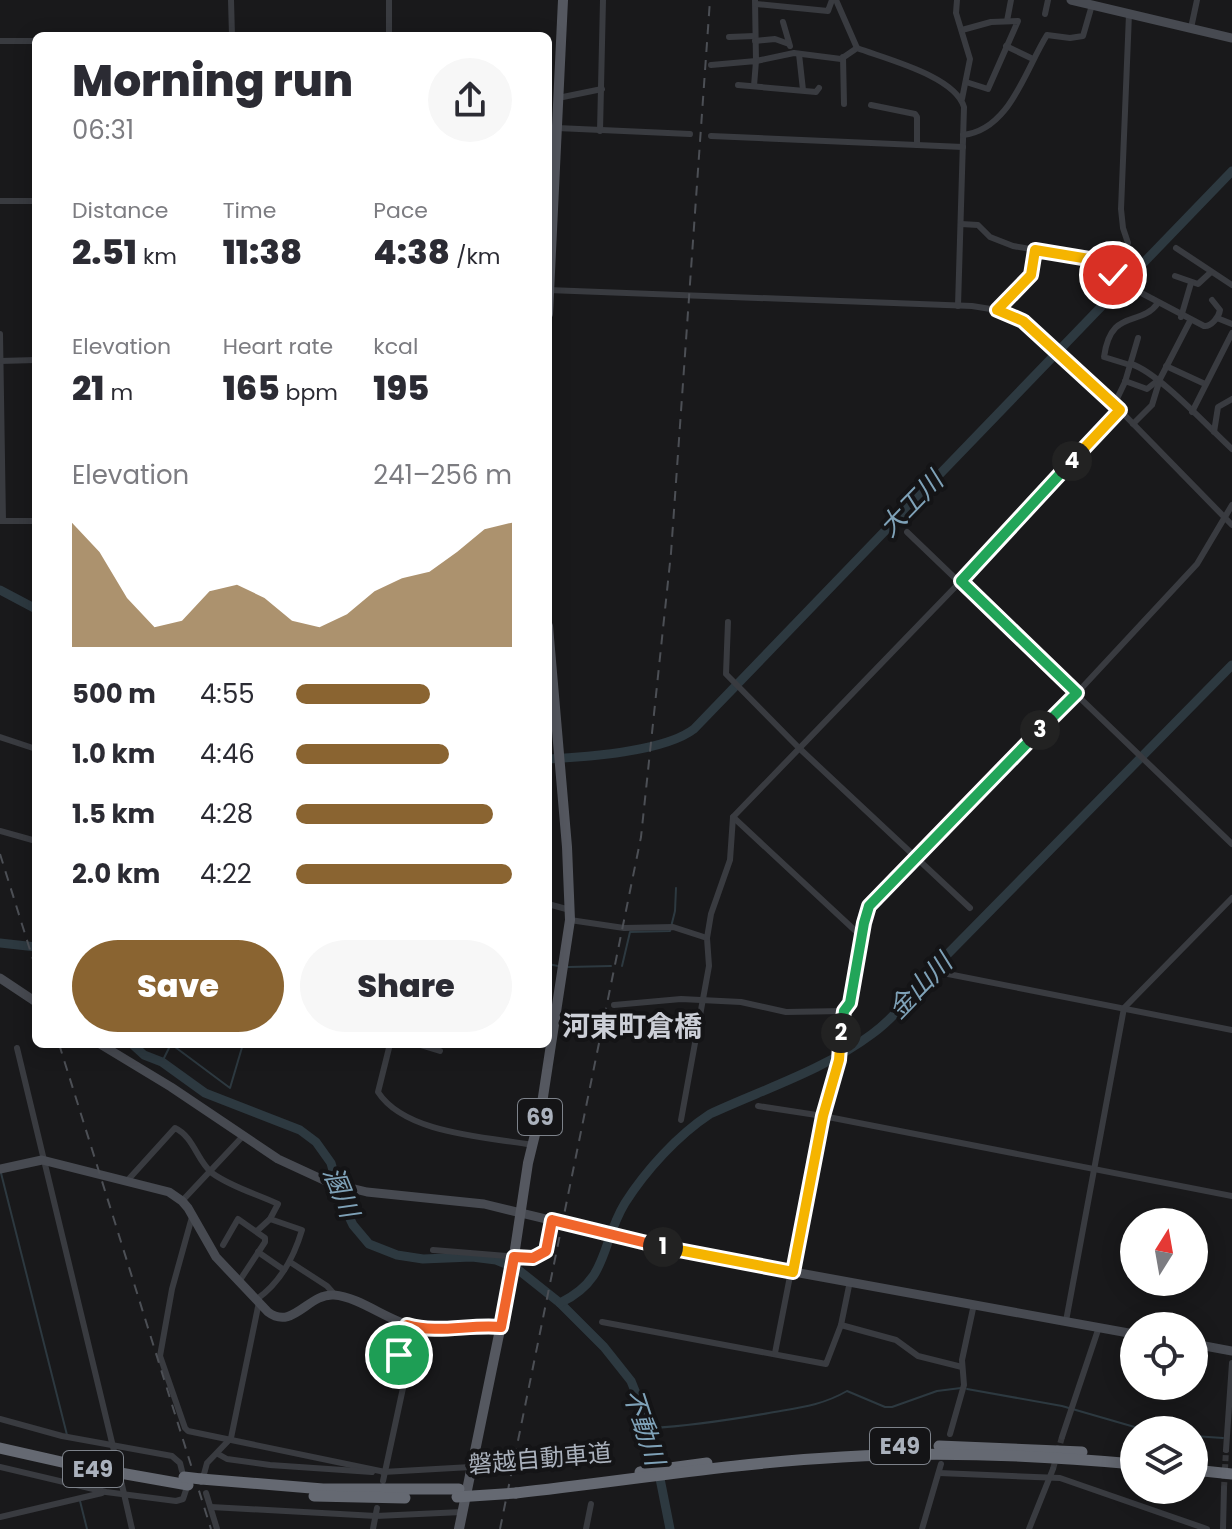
<!DOCTYPE html>
<meta charset="utf-8">
<style>
body{margin:0;font-family:Poppins,"Noto Sans JP",sans-serif;background:#f7f7f7;color:#2b2b33;height:100vh;display:flex;flex-direction:column;font-size:30px;white-space:nowrap}
*{box-sizing:border-box;margin:0}
p{font-size:26px;color:#7c7c81}
.icon{flex:none;width:44px;height:44px;fill:none;stroke:currentColor;stroke-width:2;stroke-linecap:round;stroke-linejoin:round}
.map{position:relative;flex:1;overflow:hidden}
.panel{position:absolute;left:32px;top:32px;width:520px;height:1016px;display:flex;flex-direction:column;background:#fff;border-radius:12px;box-shadow:0 4px 20px #0003}
.panel>*{flex:none}
.needle{width:52px;rotate:11deg}
.tools{position:absolute;left:1120px;top:1208px;display:grid;gap:16px}
.tools a{display:grid;place-items:center;width:88px;height:88px;border-radius:50%;background:#fff;box-shadow:0 4px 20px #0003;font-size:40px}
.pin{position:absolute;display:grid;place-items:center;width:68px;height:68px;color:#fff;margin:-34px;border:4px solid #fff;border-radius:50%;box-shadow:0 2px 8px #0007}
.km{position:absolute;width:40px;height:40px;margin:-20px;border-radius:50%;background:#222;color:#fff;font-size:22px;line-height:40px;text-align:center}
.round{display:grid;place-items:center;flex:none;width:84px;height:84px;border-radius:42px;background:#f7f7f7}
.headline{display:flex;align-items:center;justify-content:space-between;height:136px;padding:0 40px}
h1{font-size:44px;font-weight:800;line-height:60px}
.stats{display:grid;grid-template-columns:repeat(3,1fr);gap:12px;height:136px;padding:8px 40px}
.stats div{display:grid;align-content:center}
.stats b{font-size:34px;font-weight:800}
.stats small{font-size:22px;font-weight:400}
.stats p{font-size:22px}
.chart{height:224px;padding:16px 40px}
.chart p{display:flex;justify-content:space-between}
.chart svg{width:100%;height:144px;margin-top:8px;fill:#8a6431;opacity:.7}
.primary-button{display:flex;gap:16px;margin-top:auto;padding:16px 40px}
.primary-button a{flex:1;height:92px;border-radius:48px;background:#8a6431;color:#fff;font-size:32px;font-weight:800;line-height:92px;text-align:center}
.primary-button a+a{background:#f7f7f7;color:#2b2b33}
ul{padding:0 40px;list-style:none;font-size:26px}
li{display:grid;grid-template-columns:128px 96px 1fr;align-items:center;height:60px}
li i{height:20px;border-radius:10px;background:#8a6431}
.map>svg:first-child{display:block}
.lines{fill:none;stroke-linecap:round;stroke-linejoin:round}
.stream{stroke:#2d3940;stroke-width:2}
.river{stroke:#2d3940;stroke-width:9}
.street-tunnel{stroke:#36373b;stroke-width:6;stroke-dasharray:6 3;stroke-linecap:butt}
.street{stroke:#393b40;stroke-width:6}
.secondary{stroke:#474a51;stroke-width:9}
.primary{stroke:#555860;stroke-width:10}
.highway{stroke:#656972;stroke-width:11}
.rail{stroke:#4c4f55;stroke-width:2;stroke-dasharray:10 8;stroke-linecap:butt}
.highway-bridge{stroke:#656972;stroke-width:11}
.split-1-casing{stroke:#fff;stroke-width:16}
.split-2-casing{stroke:#fff;stroke-width:16}
.split-3-casing{stroke:#fff;stroke-width:16}
.split-4-casing{stroke:#fff;stroke-width:16}
.split-5-casing{stroke:#fff;stroke-width:16}
.split-1{stroke:#f0652b;stroke-width:10}
.split-2{stroke:#f5b400;stroke-width:10}
.split-3{stroke:#22a559;stroke-width:10}
.split-4{stroke:#22a559;stroke-width:10}
.split-5{stroke:#f5b400;stroke-width:10}
.labels{text-anchor:middle;stroke-width:8;stroke-linejoin:round;paint-order:stroke}
.shield{fill:#141416;stroke:#7d828a;stroke-width:2}
.shield-label{font-size:22px;font-weight:bold;fill:#aab1bc}
.street-label{font-size:24px;fill:#aab1bc;stroke:#141416}
.water-label{font-size:26px;font-style:italic;fill:#7fa2b8;stroke:#141416}
.quarter-label{font-size:28px;font-weight:bold;fill:#cccfd7;stroke:#141416}
</style>
<div class="map">
<svg width="1232" height="1529" viewBox="0 0 1232 1529">
<rect width="100%" height="100%" fill="#19191b"/>
<g class="lines">
<g class="stream">
<polyline points="548,964 558,966"/>
<polyline points="622,966 630,932 670,931 675,911 676,888"/>
<polyline points="568,967 611,966"/>
<polyline points="162,1062 171,1044 230,1088 243,1044"/>
<polyline points="1,1173 67,1435"/>
<polyline points="967,1389 1062,1406 1145,1430"/>
<path d="M650 1428C691 1426 729 1420 769 1413 797 1408 821 1406 847 1391L885 1407H892L937 1391 961 1388"/>
<polyline points="1194,1436 1223,1438"/>
<polyline points="80,1501 87,1529"/>
</g>
<g class="river">
<polyline points="0,590 36,609"/>
<path d="M548 759C586 757 664 752 694 729L1232 171"/>
<polyline points="0,943 36,947"/>
<polyline points="132,1044 144,1055 162,1062 205,1093 300,1130 316,1142 331,1163 341,1200 353,1225 369,1244 397,1255 423,1259 472,1257 496,1260 516,1268 560,1303 604,1347 631,1381 650,1428 670,1529"/>
<path d="M560 1303C610 1279 600 1244 625 1203 646 1170 678 1135 710 1114 764 1089 824 1070 872 1034 894 1018 911 997 927 975L1232 665"/>
</g>
<g class="street-tunnel">
<polyline points="115,1455 122,1485"/>
<polyline points="1053,1469 1062,1437"/>
<polyline points="1224,1488 1226,1450"/>
</g>
<g class="street">
<polyline points="231,0 232,36"/>
<polyline points="389,0 389,36"/>
<path d="M755 0 756 61 794 53 841 59 857 48C886 59 955 76 964 107L958 306"/>
<polyline points="836,0 857,48"/>
<polyline points="957,0 956,13 970,59 962,99"/>
<polyline points="756,4 828,11 832,0"/>
<polyline points="1045,14 1048,0"/>
<polyline points="1007,21 1011,0"/>
<polyline points="783,22 790,46"/>
<polyline points="1191,28 1197,0"/>
<polyline points="962,30 991,22 1018,21 988,89 966,82"/>
<polyline points="729,37 755,36"/>
<polyline points="0,41 36,41"/>
<polyline points="755,41 775,39 789,44"/>
<polyline points="1006,46 1033,59"/>
<polyline points="799,54 803,90"/>
<polyline points="843,57 844,104"/>
<polyline points="711,65 756,61 754,86"/>
<polyline points="738,85 816,92 819,88"/>
<polyline points="558,98 602,89"/>
<polyline points="871,105 915,114 917,117 917,145"/>
<polyline points="557,128 690,134"/>
<polyline points="600,131 603,0"/>
<path d="M963 135C1010 130 1025 70 1047 35L1070 38 1083 36 1092 5"/>
<polyline points="711,136 963,147"/>
<polyline points="0,201 36,201"/>
<path d="M961 224 978 225 990 237 1013 246 1089 259 1130 287 1204 326C1211 327 1219 317 1220 310L1212 300"/>
<polyline points="1176,248 1232,285"/>
<polyline points="1113,275 1128,243 1123,228 1121,209 1129,14"/>
<polyline points="1175,276 1198,284 1211,272"/>
<polyline points="548,290 972,306 1003,311 1023,321 1106,396 1232,525"/>
<polyline points="997,310 1031,275 1035,250"/>
<polyline points="1181,317 1191,283"/>
<polyline points="1217,318 1232,324"/>
<polyline points="0,334 3,521"/>
<polyline points="0,361 36,360"/>
<path d="M1131 364C1158 372 1208 427 1232 449"/>
<path d="M1130 365 1104 357C1111 307 1140 328 1158 303"/>
<polyline points="1166,366 1205,384"/>
<polyline points="1125,381 1147,389 1157,381"/>
<polyline points="1114,405 1125,382 1138,338"/>
<polyline points="1192,412 1232,333"/>
<polyline points="1133,424 1152,405 1160,379 1190,321"/>
<polyline points="1214,432 1218,407 1232,399"/>
<polyline points="0,521 36,521"/>
<polyline points="907,532 1232,844"/>
<polyline points="728,622 726,674 799,748 970,908"/>
<polyline points="0,737 36,749"/>
<polyline points="733,817 862,937"/>
<polyline points="0,831 36,841"/>
<polyline points="548,904 570,910"/>
<polyline points="570,920 624,928 673,927 707,938 709,966 681,1120"/>
<polyline points="707,938 711,914 730,860 733,817 961,581 1120,410"/>
<polyline points="943,973 1232,1030"/>
<polyline points="614,1005 681,999 741,1002 786,1012 844,1011"/>
<path d="M390 1044 378 1092C405 1134 487 1137 533 1145"/>
<polyline points="417,1044 440,1051"/>
<polyline points="17,1048 115,1455"/>
<polyline points="758,1106 823,1116 1232,1196"/>
<path d="M127 1181 175 1128C194 1137 197 1161 212 1173 231 1187 257 1194 278 1204L270 1219 257 1231"/>
<polyline points="182,1201 243,1136"/>
<polyline points="192,1217 172,1289 160,1356 185,1428 188,1431 385,1472"/>
<polyline points="223,1245 238,1219 265,1238 265,1242 240,1280"/>
<polyline points="433,1250 533,1258 546,1251 552,1220"/>
<polyline points="258,1252 284,1270"/>
<polyline points="290,1262 327,1286 335,1295"/>
<polyline points="793,1272 823,1116 839,1060 844,1011 850,1003 864,923 869,906 1077,693 1197,564 1232,505"/>
<path d="M257 1299C281 1282 294 1257 302 1230L270 1219"/>
<polyline points="1066,1321 1124,1008 1232,898"/>
<polyline points="602,1322 826,1364 841,1325 850,1281"/>
<polyline points="841,1325 896,1340 918,1356 962,1367"/>
<polyline points="775,1353 791,1271"/>
<polyline points="0,1419 62,1436 172,1456 180,1463 182,1471"/>
<polyline points="950,1434 964,1385 962,1360 974,1304"/>
<polyline points="1062,1437 1099,1327"/>
<polyline points="1226,1450 1232,1363"/>
<polyline points="218,1454 227,1459 270,1465 372,1472"/>
<polyline points="0,1467 106,1492 176,1501 183,1499 186,1490"/>
<polyline points="383,1472 471,1467"/>
<polyline points="939,1473 1060,1478 1207,1529"/>
<polyline points="204,1474 207,1463 231,1438 259,1302"/>
<polyline points="383,1481 406,1374 407,1364 399,1355 407,1325"/>
<polyline points="122,1485 132,1529"/>
<polyline points="206,1493 217,1529"/>
<polyline points="211,1507 376,1516 462,1512"/>
<polyline points="0,1517 102,1493"/>
<polyline points="373,1529 377,1508"/>
<polyline points="586,1529 591,1504"/>
<polyline points="922,1529 941,1464"/>
<polyline points="1029,1529 1053,1469"/>
<polyline points="1223,1529 1224,1488"/>
</g>
<g class="secondary">
<polyline points="1071,0 1232,38"/>
<polyline points="0,978 36,1002"/>
<polyline points="100,1044 171,1087 278,1159 330,1183 367,1192 484,1204 679,1251 1134,1334"/>
<path d="M0 1169 42 1160 169 1192 182 1201 188 1208 216 1257 268 1312C293 1331 308 1293 334 1295 360 1297 388 1321 415 1327 443 1333 472 1324 501 1327"/>
<polyline points="1194,1344 1232,1351"/>
</g>
<g class="primary">
<polyline points="548,314 563,0"/>
<polyline points="459,1529 511,1276 528,1163 541,1110 570,920 567,847 548,626"/>
</g>
<g class="highway">
<polyline points="939,1446 1082,1452"/>
<polyline points="0,1448 75,1465 188,1485"/>
<polyline points="1194,1470 1232,1474"/>
<polyline points="640,1472 707,1463"/>
<polyline points="201,1479 323,1489 459,1489"/>
<path d="M516 1493C625 1481 733 1463 842 1457 940 1451 1037 1455 1134 1464"/>
<polyline points="314,1496 405,1498"/>
</g>
<g class="rail">
<polyline points="0,854 36,969"/>
<polyline points="59,1044 211,1529"/>
<polyline points="500,1529 641,837 671,553 710,0"/>
</g>
<g class="highway-bridge">
<polyline points="184,1477 201,1479"/>
<polyline points="457,1497 516,1493"/>
</g>
</g>
<g class="lines">
<defs>
<path id="split-1" d="M399 1355 407 1325C438 1334 469 1324 501 1327L514 1257 533 1258 546 1251 552 1220 663 1247"/>
<polyline id="split-2" points="663,1247 793,1272 823,1116 839,1060 841,1033"/>
<polyline id="split-3" points="841,1033 844,1011 850,1003 864,923 869,906 1040,730"/>
<polyline id="split-4" points="1040,730 1077,693 961,581 1072,461"/>
<polyline id="split-5" points="1072,461 1120,410 1023,321 997,310 1031,275 1035,250 1089,259 1113,275"/>
</defs>
<use href="#split-1" class="split-1-casing"/>
<use href="#split-2" class="split-2-casing"/>
<use href="#split-3" class="split-3-casing"/>
<use href="#split-4" class="split-4-casing"/>
<use href="#split-5" class="split-5-casing"/>
<use href="#split-1" class="split-1"/>
<use href="#split-2" class="split-2"/>
<use href="#split-3" class="split-3"/>
<use href="#split-4" class="split-4"/>
<use href="#split-5" class="split-5"/>
</g>
<g class="labels">
<g class="shield">
<rect x="518" y="1099" width="44" height="36" rx="6"/>
<rect x="870" y="1428" width="60" height="36" rx="6"/>
<rect x="63" y="1451" width="60" height="36" rx="6"/>
</g>
<g class="shield-label">
<text x="540" y="1125">69</text>
<text x="900" y="1454">E49</text>
<text x="93" y="1477">E49</text>
</g>
<g class="street-label">
<text transform="translate(540 1459) rotate(-5)" y="8">磐越自動車道</text>
</g>
<g class="water-label">
<text transform="translate(911 504) rotate(-46)" y="9">大工川</text>
<text transform="translate(920 986) rotate(-46)" y="9">金山川</text>
<text transform="translate(341 1192) rotate(68)" y="9">溷川</text>
<text transform="translate(644 1427) rotate(72)" y="9">不動川</text>
</g>
<g class="quarter-label">
<text x="632" y="1036">河東町倉橋</text>
</g>
</g>
</svg>
<div class="tools">
<a><svg class="needle" viewBox="-14 -14 28 28"><path d="M0-13l5 13h-10z" fill="#e53935"/><path d="M0 13l5-13h-10z" fill="#7c7c81"/></svg></a>
<a><svg class="icon" aria-label="locate" viewBox="0 0 24 24"><circle cx="12" cy="12" r="6"/><path d="M12 2v4M12 18v4M2 12h4M18 12h4"/></svg></a>
<a><svg class="icon" aria-label="layers" viewBox="0 0 24 24"><path d="M12 4l9 5-9 5-9-5zM3 14l9 5 9-5"/></svg></a>
</div>
<div class="pin" style="left:399px;top:1355px;background:#1e9e55"><svg class="icon" aria-label="arrive" viewBox="0 0 24 24"><path d="M6 21V4h12l-3 4 3 4H6"/></svg></div>
<div class="pin" style="left:1113px;top:275px;background:#d93025"><svg class="icon" aria-label="check" viewBox="0 0 24 24"><path d="M5 12l5 5 9-10"/></svg></div>
<b class="km" style="left:663px;top:1247px">1</b>
<b class="km" style="left:841px;top:1033px">2</b>
<b class="km" style="left:1040px;top:730px">3</b>
<b class="km" style="left:1072px;top:461px">4</b>
<section class="panel">
<div class="headline"><div><h1>Morning run</h1><p>06:31</p></div><a class="round"><svg class="icon" aria-label="share" viewBox="0 0 24 24"><path d="M12 15V3M7 8l5-5 5 5M5 13v7h14v-7"/></svg></a></div>
<div class="stats">
<div><p>Distance</p><b>2.51<small> km</small></b></div>
<div><p>Time</p><b>11:38</b></div>
<div><p>Pace</p><b>4:38<small> /km</small></b></div>
</div>
<div class="stats">
<div><p>Elevation</p><b>21<small> m</small></b></div>
<div><p>Heart rate</p><b>165<small> bpm</small></b></div>
<div><p>kcal</p><b>195</b></div>
</div>
<div class="chart"><p><span>Elevation</span>241–256 m</p>
<svg viewBox="0 0 160 44" preserveAspectRatio="none"><path d="M0 44V6L10 15L20 29L30 38L40 36L50 27L60 25L70 29L80 36L90 38L100 34L110 27L120 23L130 21L140 15L150 8L160 6V44z"/></svg>
</div>
<ul>
<li><b>500 m</b>4:55<i style="width:62%"></i></li>
<li><b>1.0 km</b>4:46<i style="width:71%"></i></li>
<li><b>1.5 km</b>4:28<i style="width:91%"></i></li>
<li><b>2.0 km</b>4:22<i style="width:100%"></i></li>
</ul>
<div class="primary-button"><a>Save</a><a>Share</a></div>
</section>
</div>
